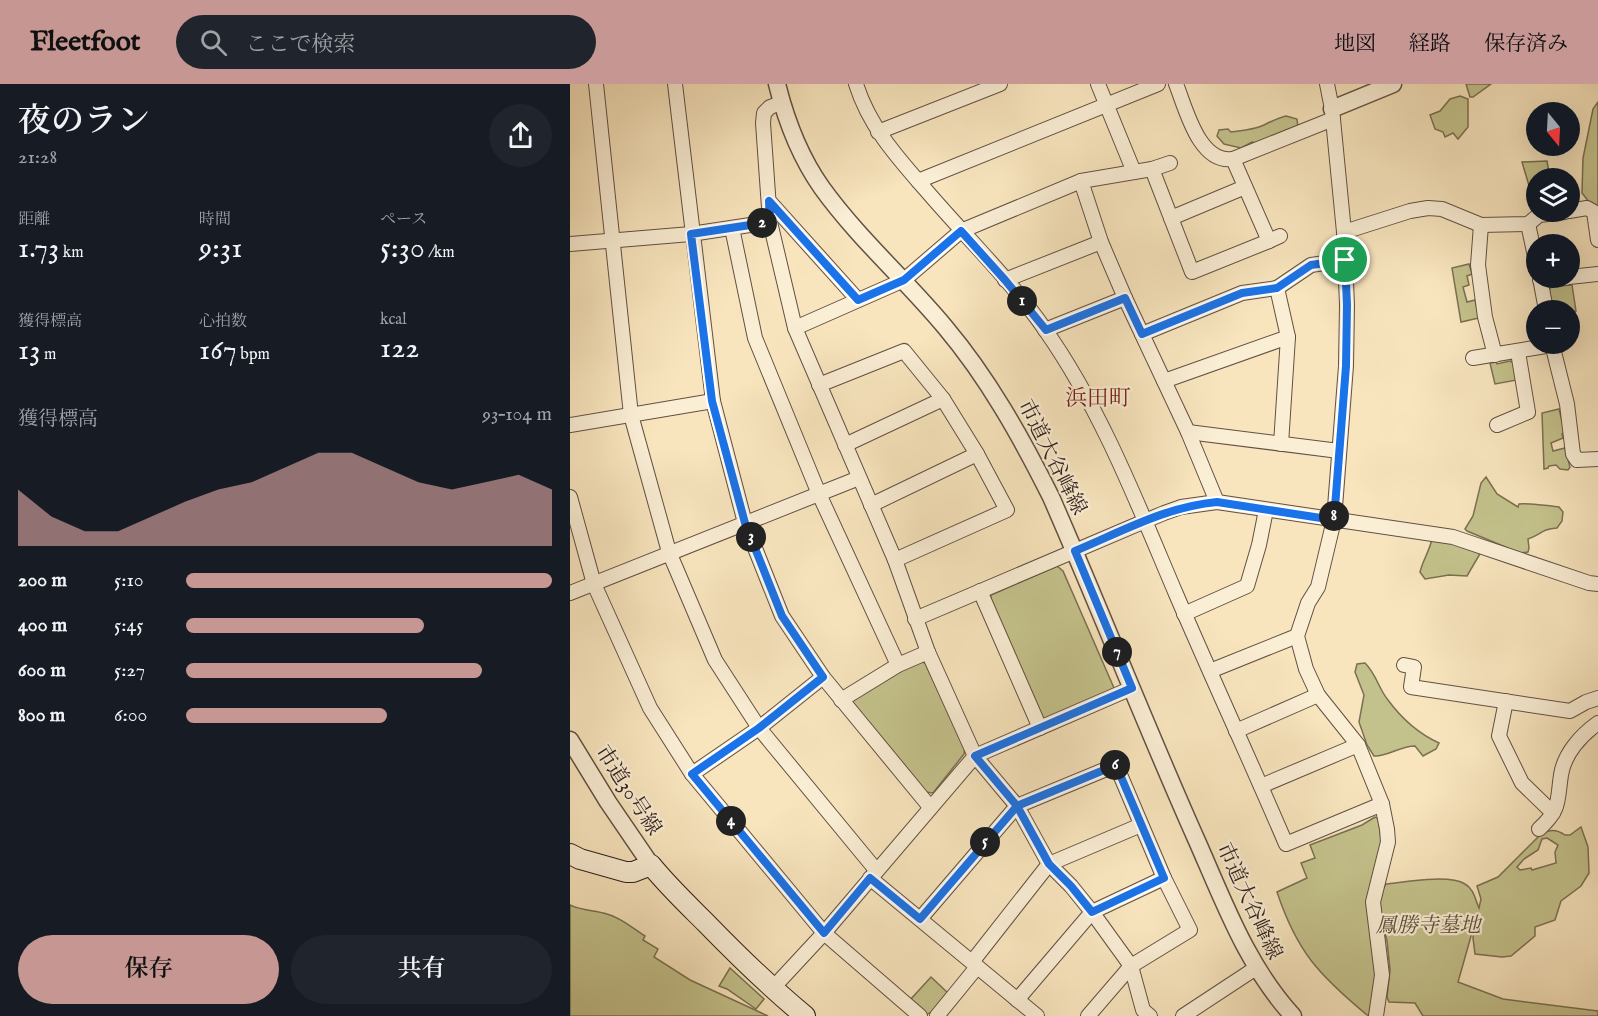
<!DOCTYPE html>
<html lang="ja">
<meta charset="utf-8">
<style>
body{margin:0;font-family:"IM FELL English","Noto Serif JP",serif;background:#20242c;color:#f1f3f6;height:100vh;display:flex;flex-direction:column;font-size:22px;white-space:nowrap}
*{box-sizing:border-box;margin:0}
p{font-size:20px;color:#9ea1a6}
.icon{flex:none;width:33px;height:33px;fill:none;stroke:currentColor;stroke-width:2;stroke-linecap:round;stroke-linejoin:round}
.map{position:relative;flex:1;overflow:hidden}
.details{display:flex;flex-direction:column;background:#171b24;width:570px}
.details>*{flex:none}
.needle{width:39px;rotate:162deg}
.fabs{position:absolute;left:956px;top:18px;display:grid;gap:12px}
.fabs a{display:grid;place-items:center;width:54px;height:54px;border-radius:50%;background:#171b24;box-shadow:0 6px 24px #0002;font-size:30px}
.pin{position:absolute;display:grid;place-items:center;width:51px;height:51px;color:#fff;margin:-26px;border:3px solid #fff;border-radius:50%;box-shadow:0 2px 6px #0007}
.km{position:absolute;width:30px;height:30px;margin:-15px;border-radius:50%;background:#222;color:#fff;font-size:16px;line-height:30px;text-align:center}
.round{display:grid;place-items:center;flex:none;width:63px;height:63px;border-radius:32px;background:#20242c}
.summary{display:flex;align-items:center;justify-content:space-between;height:102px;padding:0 18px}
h1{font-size:33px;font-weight:600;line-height:45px}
.figures{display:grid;grid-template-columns:repeat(3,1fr);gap:9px;height:102px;padding:6px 18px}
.figures div{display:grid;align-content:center}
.figures b{font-size:30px;font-weight:600}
.figures small{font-size:16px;font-weight:400}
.figures p{font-size:16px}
.chart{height:168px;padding:12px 18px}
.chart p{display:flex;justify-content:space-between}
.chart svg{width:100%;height:108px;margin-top:6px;fill:#c59692;opacity:.7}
.primary-button{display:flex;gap:12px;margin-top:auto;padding:12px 18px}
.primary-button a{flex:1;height:69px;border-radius:36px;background:#c59692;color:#111;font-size:24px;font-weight:600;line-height:69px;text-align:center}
.primary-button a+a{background:#20242c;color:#f1f3f6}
ul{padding:0 18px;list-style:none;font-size:20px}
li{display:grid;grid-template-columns:96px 72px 1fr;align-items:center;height:45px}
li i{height:15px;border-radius:8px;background:#c59692}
header{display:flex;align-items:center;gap:36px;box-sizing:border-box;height:84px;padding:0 30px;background:#c59692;color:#111}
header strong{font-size:28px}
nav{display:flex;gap:33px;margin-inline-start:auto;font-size:21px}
.search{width:420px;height:54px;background:#20242c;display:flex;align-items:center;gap:15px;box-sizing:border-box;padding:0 21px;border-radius:33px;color:#9ea1a6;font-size:22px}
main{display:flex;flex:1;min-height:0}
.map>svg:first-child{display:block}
.green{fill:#c4c28c;stroke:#7a7052;stroke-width:1.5;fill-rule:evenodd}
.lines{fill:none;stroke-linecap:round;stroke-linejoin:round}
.minor-casing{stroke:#625042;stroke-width:16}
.tertiary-casing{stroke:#625042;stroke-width:19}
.secondary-casing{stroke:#301f19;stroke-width:22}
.minor{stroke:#faeed5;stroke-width:14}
.tertiary{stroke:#faeed5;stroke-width:16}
.secondary{stroke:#faeed5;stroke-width:20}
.route-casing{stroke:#fff;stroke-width:12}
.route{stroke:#1a73e8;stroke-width:8}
.labels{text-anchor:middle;stroke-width:4.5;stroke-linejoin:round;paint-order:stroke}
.street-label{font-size:21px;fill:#301f19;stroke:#faeed5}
.park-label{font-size:21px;font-style:italic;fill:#5c503c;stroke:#faeed5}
.neighbourhood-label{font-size:22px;fill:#7a1f14;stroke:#faeed5}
</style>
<header>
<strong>Fleetfoot</strong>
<div class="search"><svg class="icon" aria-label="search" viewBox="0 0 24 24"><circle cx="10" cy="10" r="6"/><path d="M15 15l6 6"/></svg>ここで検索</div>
<nav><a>地図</a><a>経路</a><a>保存済み</a></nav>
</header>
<main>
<section class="details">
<div class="summary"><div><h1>夜のラン</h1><p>21:28</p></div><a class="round"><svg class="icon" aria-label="share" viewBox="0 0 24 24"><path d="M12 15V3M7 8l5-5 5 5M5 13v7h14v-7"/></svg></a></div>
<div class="figures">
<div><p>距離</p><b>1.73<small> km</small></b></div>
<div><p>時間</p><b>9:31</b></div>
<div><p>ペース</p><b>5:30<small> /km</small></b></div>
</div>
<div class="figures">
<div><p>獲得標高</p><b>13<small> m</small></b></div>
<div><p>心拍数</p><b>167<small> bpm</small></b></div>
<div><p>kcal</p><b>122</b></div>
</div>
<div class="chart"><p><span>獲得標高</span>93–104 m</p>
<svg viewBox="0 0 160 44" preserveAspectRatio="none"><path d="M0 44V21L10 32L20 38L30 38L40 32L50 26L60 21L70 18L80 12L90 6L100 6L110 12L120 18L130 21L140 18L150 15L160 21V44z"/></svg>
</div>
<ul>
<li><b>200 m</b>5:10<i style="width:100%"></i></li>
<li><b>400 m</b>5:45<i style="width:65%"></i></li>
<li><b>600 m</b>5:27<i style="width:81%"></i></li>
<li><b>800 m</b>6:00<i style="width:55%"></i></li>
</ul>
<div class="primary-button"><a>保存</a><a>共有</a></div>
</section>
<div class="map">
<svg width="1028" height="932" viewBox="0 0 1028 932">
<rect width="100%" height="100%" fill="#f8e5be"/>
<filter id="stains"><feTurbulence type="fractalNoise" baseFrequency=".00333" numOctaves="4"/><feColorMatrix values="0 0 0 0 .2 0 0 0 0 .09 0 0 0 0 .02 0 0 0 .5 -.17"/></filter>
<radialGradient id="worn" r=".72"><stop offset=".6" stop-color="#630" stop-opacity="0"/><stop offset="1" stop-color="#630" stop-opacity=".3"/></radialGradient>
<g class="green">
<polygon points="896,0 921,0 903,13 900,13"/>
<polygon points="890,12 898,15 898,43 888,55 883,49 875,53 873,48 865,45 860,31 870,27 880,15"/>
<polygon points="1028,18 1028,123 1019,118 1012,109 1013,74 1023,25"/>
<path d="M716 32 727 35 728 44 686 59 682 58 671 64 654 60 647 52 649 46 658 45 661 48C670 47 686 45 694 41 702 37 708 34 716 32Z"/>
<polygon points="977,77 980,94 966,94 966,106 960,105 952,78"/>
<polygon points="899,180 902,190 897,192 899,201 893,203 897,218 905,216 909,234 891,238 882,184"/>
<polygon points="1002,201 1006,227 999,228 999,226 982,226 979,206 982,202"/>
<polygon points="940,277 944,279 947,296 925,300 920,279 926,278 927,280"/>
<polygon points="989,325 995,349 992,350 993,354 981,359 983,367 995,364 1000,383 998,386 990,385 986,381 979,382 978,384 974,385 972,329"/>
<path d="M916 393 927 410 948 423 949 420C955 419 982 422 989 423L993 428 992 437 987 444C971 445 971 451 958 455L959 464 958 468 950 469 897 447 895 445 903 432 911 399Z"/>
<path d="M862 455 886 458 911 468 897 492 879 491 855 495 850 488C853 476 859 468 862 455Z"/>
<polygon points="487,482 493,487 544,604 543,607 474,637 471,635 420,516 421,511"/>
<polygon points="350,577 355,579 395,664 394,670 363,709 355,708 280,618 311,595"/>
<path d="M795 579C807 591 808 604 818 616 832 635 847 649 869 659L866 665 853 672 845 662C830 662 817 673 804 672L797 661 789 638 794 611 785 588 787 580Z"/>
<path d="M805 733 808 735 811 753 807 876 802 931H797C749 891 727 868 707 808L737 794 731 779 745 774 740 761 792 741Z"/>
<path d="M1011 743 1018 763 1019 789 1011 802 991 817 985 836 965 843V852L941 872 932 873 905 870 903 854 905 838 888 898 933 915 1028 927V932H853L845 919 819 918 817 913 820 886 817 857 808 823 812 807 816 800C835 798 879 790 895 800 904 805 905 815 909 824L911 815 907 802 928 793 970 751C980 745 986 745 995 751H1000ZM977 754 988 761 985 768 986 779 962 786 961 784 950 786 947 783 954 775 968 766 972 755Z"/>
<path d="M0 821C12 827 25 826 37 830 52 834 62 844 75 852L73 856 88 865 84 873 120 896 198 932H0Z"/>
<polygon points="160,884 194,915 186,925 157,905 149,902"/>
<polygon points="361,893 378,909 363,928 357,930 340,916"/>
</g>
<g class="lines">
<defs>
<g id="minor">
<polyline points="26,0 61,331 99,468 145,576 189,644 306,786"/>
<polyline points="105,0 143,317 175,439 212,532 253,593 360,723"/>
<path d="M286 0C299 42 327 73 355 105 395 152 441 196 476 247 532 327 568 421 606 510 642 594 680 676 716 760L812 720"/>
<polyline points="528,0 564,88"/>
<path d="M606 0C616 25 629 80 663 75L763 35"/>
<polyline points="757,0 762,25 774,148 777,221 776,282 764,436 748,503 738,519 727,552 736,585 748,611 788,661 812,720 817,745 818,758 803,818 812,891 806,932"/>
<polyline points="211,19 200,23 194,29 193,39 200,138 225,244 325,476 358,568 405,672 447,722 479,780 501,802 522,828 561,882 573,926 580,932"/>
<polyline points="308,48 430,0"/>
<polyline points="663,75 699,157 710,152"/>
<polyline points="582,85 622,188 699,157"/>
<polyline points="348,97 588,0"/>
<polyline points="511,97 531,158 555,214 618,348 647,418"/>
<polyline points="199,117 288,216"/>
<polyline points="999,127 1017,124 1024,128 1028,156"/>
<polyline points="601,134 675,103"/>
<polyline points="958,140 966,177"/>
<polyline points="911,141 908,181 915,233 925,271"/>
<polyline points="162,144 185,254 249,410 328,581"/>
<polyline points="774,148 840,127 858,124 872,125 911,141 958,140 969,131 995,128"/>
<polyline points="0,160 121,150 200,138"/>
<polyline points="999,193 1028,190"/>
<polyline points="970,194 976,226"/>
<polyline points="435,196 531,158"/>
<polyline points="970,196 996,194"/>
<polyline points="225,244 334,196 391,147 511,97 582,85 600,79"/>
<polyline points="475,246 555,214"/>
<polyline points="572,250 672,209 707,204"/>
<polyline points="982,260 997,320 1003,370 1007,376 1028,375"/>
<polyline points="903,274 982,261"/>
<polyline points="594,297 718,253"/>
<polyline points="249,301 334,267 373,315 407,370 437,426 325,476"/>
<polyline points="0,341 143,317"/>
<polyline points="927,341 958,328 948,268"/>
<polyline points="618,348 769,367"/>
<polyline points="711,360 718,253 707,204 741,181 775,176"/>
<polyline points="275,361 373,315"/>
<polyline points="0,413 24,500 80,624 122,690 254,849 350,932"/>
<polyline points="301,421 407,370"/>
<polyline points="410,507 470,644"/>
<polyline points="0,509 289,394"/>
<polyline points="614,530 677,502 689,461 696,426"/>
<polyline points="345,535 594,429 611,423 647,418 883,453 1019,499 1028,500"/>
<polyline points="834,581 844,583 841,603 1000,627 1016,618 1028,614"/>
<polyline points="640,587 727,552"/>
<polyline points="271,616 328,581 358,568"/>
<polyline points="936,617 929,652 952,699 983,729"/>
<polyline points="666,647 748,611"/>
<polyline points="122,690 189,644 253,593"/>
<polyline points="691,702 788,661"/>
<path d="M969 745C991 725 987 717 991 691 994 670 1011 651 1028 639"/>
<polyline points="300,794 467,932"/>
<polyline points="350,835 447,722 546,681 594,794 620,846 561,882 518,932"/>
<polyline points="402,878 479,780 571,741"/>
<polyline points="202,905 254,849 405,672 562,604"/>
<polyline points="447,916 522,828 594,794"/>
<polyline points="367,932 407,883"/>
<polyline points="613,932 686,884"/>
</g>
<g id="tertiary">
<path d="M207 0C216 36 230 73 252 104 288 154 336 196 375 243 418 294 451 353 481 413 531 527 576 643 627 757 654 818 677 882 723 932"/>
<polyline points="762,25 823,0"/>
<polyline points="0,656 38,718 81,781"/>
</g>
<path id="secondary" d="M0 770 10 775 56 788H63L81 781C98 802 117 820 136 839 168 872 200 903 235 932"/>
</defs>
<use href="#minor" class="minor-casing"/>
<use href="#tertiary" class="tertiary-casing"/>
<use href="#secondary" class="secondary-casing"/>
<use href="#minor" class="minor"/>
<use href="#tertiary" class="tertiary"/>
<use href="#secondary" class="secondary"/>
</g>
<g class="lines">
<defs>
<path id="route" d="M775 176 741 181 707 204 672 209 572 250 555 214 476 246 435 196 391 147 334 196 288 216 199 117 200 138 121 150 142 317 175 439 212 532 253 593 189 644 122 690 254 849 300 794 350 835 447 722 479 780 501 802 522 828 594 794 546 681 447 722 405 672 562 604 505 467C553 447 595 423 647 418L764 436 776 282 777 221 775 176"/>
</defs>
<use href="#route" class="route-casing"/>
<use href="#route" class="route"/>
</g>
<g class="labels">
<g class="street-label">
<text transform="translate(483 373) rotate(63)" y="7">市道大谷峰線</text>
<text transform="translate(59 706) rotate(57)" y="7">市道30号線</text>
<text transform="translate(680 817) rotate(65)" y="7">市道大谷峰線</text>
</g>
<g class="park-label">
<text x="858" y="848">鳳勝寺墓地</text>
</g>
<g class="neighbourhood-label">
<text x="528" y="321">浜田町</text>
</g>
</g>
<rect width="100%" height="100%" filter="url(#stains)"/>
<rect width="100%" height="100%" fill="url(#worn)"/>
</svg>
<div class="fabs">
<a><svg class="needle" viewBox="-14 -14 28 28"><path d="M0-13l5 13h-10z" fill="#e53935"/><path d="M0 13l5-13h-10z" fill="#9ea1a6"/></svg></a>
<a><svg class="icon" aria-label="layers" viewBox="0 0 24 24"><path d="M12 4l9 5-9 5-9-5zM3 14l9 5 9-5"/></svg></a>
<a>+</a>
<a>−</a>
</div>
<div class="pin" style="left:775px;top:176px;background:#1e9e55"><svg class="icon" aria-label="arrive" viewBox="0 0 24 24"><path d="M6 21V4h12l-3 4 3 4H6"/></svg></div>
<b class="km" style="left:452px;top:217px">1</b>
<b class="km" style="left:192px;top:139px">2</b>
<b class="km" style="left:181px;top:453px">3</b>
<b class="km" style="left:161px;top:737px">4</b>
<b class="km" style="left:415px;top:758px">5</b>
<b class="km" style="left:545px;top:681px">6</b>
<b class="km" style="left:547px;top:568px">7</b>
<b class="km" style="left:764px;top:432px">8</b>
</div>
</main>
